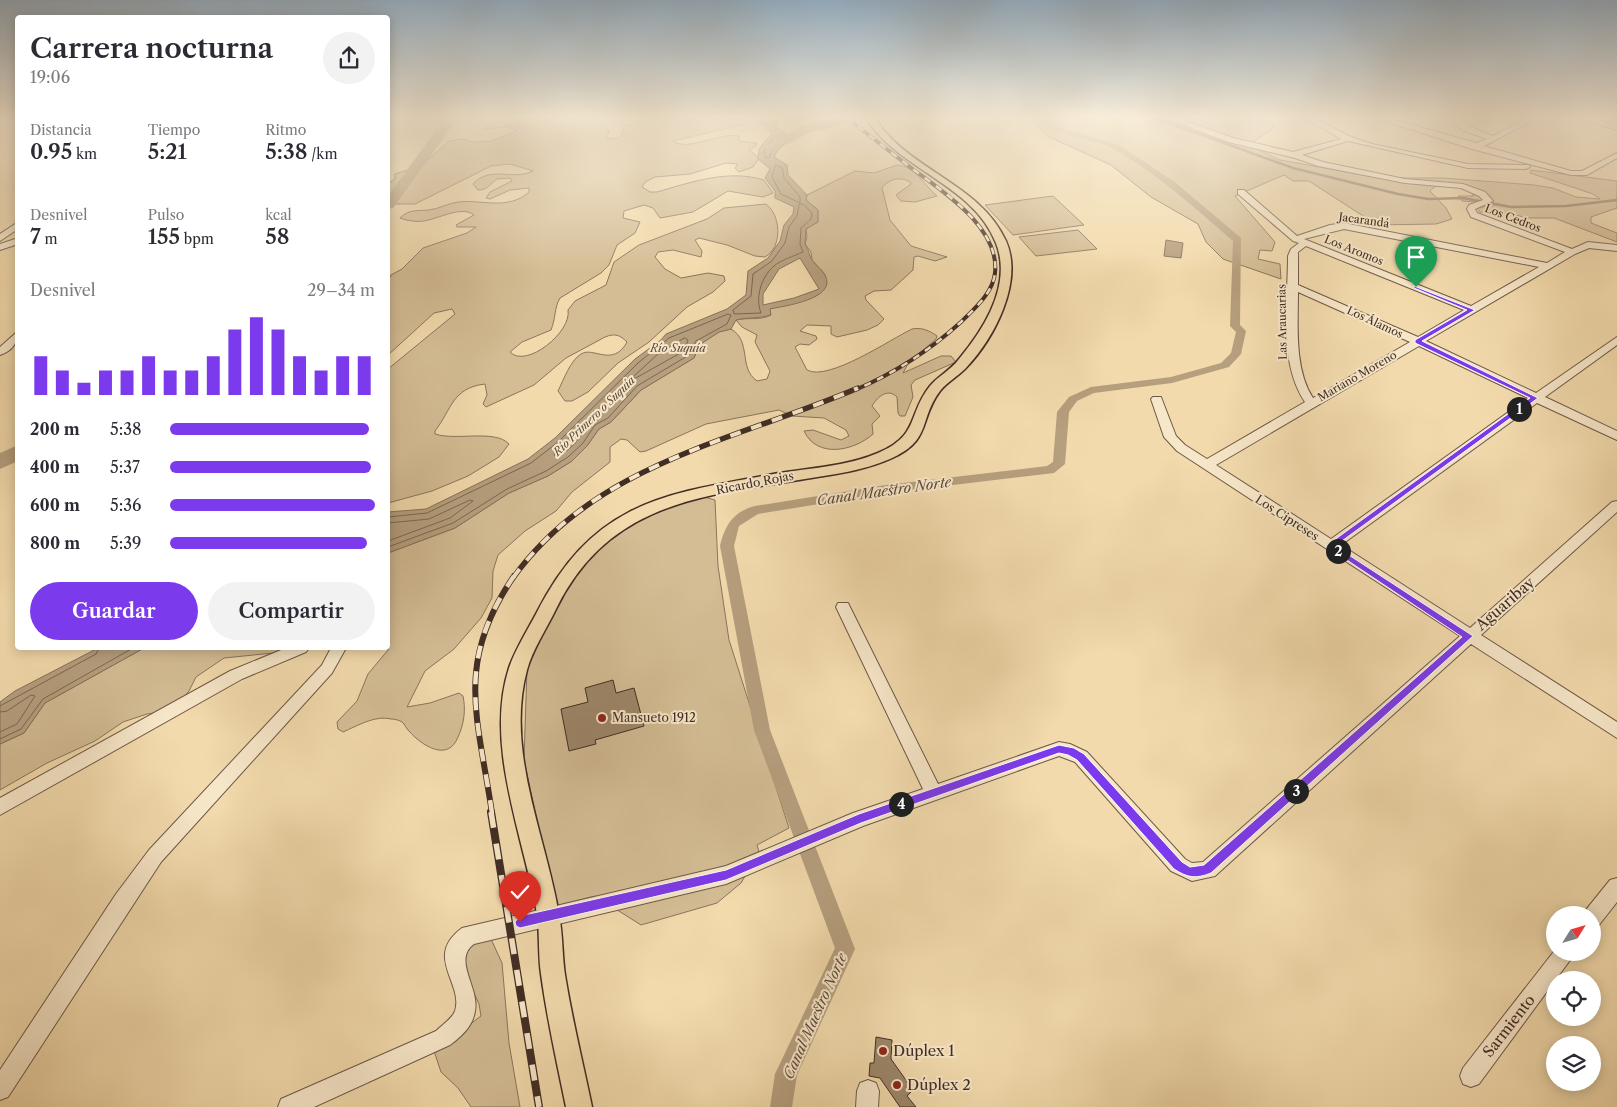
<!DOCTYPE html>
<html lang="es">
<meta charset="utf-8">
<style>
body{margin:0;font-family:"Libre Caslon Text",serif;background:#f2f2f3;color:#2b2b33;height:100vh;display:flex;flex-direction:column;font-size:19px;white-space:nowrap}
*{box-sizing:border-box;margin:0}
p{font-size:16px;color:#7c7c81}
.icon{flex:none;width:28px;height:28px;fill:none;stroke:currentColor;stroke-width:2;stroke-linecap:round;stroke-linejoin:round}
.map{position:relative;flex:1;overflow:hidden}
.details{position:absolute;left:15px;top:15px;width:375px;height:635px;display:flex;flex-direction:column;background:#fff;border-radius:5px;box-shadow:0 2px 12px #0003}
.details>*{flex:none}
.needle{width:32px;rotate:53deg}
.buttons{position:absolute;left:1546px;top:906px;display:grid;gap:10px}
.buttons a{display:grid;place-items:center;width:55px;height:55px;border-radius:50%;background:#fff;box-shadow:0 2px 12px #0003;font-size:25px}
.pin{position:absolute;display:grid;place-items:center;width:42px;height:42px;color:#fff;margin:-51px -21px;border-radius:50% 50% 50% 0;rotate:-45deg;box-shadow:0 0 5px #0007}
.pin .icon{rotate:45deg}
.km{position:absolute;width:25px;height:25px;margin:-12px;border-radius:50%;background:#222;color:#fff;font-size:14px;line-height:25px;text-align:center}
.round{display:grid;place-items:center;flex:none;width:52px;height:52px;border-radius:26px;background:#f2f2f3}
.head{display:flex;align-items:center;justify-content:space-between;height:85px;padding:0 15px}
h1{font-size:28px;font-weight:600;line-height:38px}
.stats{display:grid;grid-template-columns:repeat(3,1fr);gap:8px;height:85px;padding:5px 15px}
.stats div{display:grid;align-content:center}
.stats b{font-size:21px;font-weight:600}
.stats small{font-size:14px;font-weight:400}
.stats p{font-size:14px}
.chart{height:140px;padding:10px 15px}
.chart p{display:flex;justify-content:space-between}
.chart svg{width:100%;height:90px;margin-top:5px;stroke:#7c3aed;stroke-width:6}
.primary-button{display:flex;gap:10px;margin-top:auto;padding:10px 15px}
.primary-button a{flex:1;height:58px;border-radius:30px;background:#7c3aed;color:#fff;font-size:20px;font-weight:600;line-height:58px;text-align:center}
.primary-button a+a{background:#f2f2f3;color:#2b2b33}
ul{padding:0 15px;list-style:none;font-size:16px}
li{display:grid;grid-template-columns:80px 60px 1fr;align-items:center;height:38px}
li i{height:12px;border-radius:6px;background:#7c3aed}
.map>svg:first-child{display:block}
.green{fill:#d4bd95;stroke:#8a755d}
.water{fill:#b69f7e;stroke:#87715a;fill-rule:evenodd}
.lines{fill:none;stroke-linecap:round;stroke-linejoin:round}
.shore{stroke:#7c6652;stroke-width:1}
.stream{stroke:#87715a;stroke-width:2.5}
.canal{fill:#b69f7e;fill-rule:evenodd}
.river{fill:#b69f7e;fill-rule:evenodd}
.building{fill:#9d876b;stroke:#412d25}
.minor-casing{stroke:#6d5847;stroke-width:2}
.major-casing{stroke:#412d25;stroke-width:3}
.minor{fill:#f7e7c9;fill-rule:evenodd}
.major{fill:#f2daac;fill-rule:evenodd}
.rail-far3-casing{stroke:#412d25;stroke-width:4}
.rail-far2-casing{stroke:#412d25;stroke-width:5.5}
.rail-far1-casing{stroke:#412d25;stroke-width:6}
.rail-casing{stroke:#412d25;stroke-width:8}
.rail-far3{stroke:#f7e7c9;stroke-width:2.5;stroke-dasharray:7;stroke-linecap:butt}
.rail-far2{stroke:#f7e7c9;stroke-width:4;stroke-dasharray:11;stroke-linecap:butt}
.rail-far1{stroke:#f7e7c9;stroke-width:4.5;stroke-dasharray:13;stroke-linecap:butt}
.rail{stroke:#f7e7c9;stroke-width:5.5;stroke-dasharray:16;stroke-linecap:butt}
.route{fill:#7c3aed;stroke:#fff}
.poi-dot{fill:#8f2418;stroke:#f7e7c9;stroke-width:2}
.labels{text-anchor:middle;stroke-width:4;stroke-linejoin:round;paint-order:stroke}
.far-street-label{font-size:11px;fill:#412d25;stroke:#f7e7c9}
.far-water-label{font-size:11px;font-style:italic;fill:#5e4a3b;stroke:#f7e7c9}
.street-label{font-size:12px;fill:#412d25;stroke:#f7e7c9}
.poi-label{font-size:12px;fill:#412d25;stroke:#f7e7c9;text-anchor:start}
.water-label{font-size:14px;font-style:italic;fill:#5e4a3b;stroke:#f7e7c9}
.near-street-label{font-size:15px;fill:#412d25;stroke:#f7e7c9}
.near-poi-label{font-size:15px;fill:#412d25;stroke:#f7e7c9;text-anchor:start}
</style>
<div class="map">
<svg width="1617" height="1107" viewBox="0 0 1617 1107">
<rect width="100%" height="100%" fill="#f2daac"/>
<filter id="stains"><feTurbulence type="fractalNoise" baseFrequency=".004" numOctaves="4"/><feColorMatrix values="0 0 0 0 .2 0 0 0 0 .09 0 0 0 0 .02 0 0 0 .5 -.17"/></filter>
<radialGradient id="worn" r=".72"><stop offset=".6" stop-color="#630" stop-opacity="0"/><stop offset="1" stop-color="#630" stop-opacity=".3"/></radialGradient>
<g class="green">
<path d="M497 118H606L604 124 609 131 606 139 618 138 622 135 624 126 666 118H746L749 123 673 141C689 152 718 132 739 136V141L757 143 756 146 749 150 759 158 753 167 739 172 735 168 738 164 726 163 690 174 655 177 645 182 642 187 650 192H657C692 182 728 169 764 180L773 193 763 197 728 191 693 212 660 218 653 208 644 205 624 211 623 218 640 222 635 233 617 245 609 265 601 273 560 298C554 308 556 318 551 330L522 342 510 352C526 369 572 332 568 310L575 301 606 285 614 262 639 245 707 219 724 208 766 204C781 215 783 247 765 257L755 256 727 245 699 238 695 240 702 251 701 257 673 250 658 252 655 257 665 269 681 278 708 273 724 276 725 281 713 292 687 307 649 342 618 363 588 392 572 401H565L558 391C564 379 570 361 581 354 593 346 613 368 627 342 620 335 615 333 605 337L566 358 534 385 486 407 483 404 487 395 485 384C452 388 452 409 435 431V434C456 441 495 429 509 444L499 457 468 476 432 491 388 503V369L455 314 452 309 434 313 388 355V282L391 275 402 269 423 248 467 233 476 227H457L456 225 474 215C462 205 438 219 424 221 416 222 408 221 400 218 409 209 417 211 429 210 439 209 448 203 458 202 481 199 508 211 529 192V188L510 190 490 199 486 198 490 192 512 181 510 178 497 179C490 184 488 190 478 190L473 184C490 165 513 181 533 171L510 164 491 166 415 204H388V184L395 179V174L421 166 449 141 461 139 474 142 492 141 517 131 509 127 484 129Z"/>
<path d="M1030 118H1262L1274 125 1271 130 1248 145 1280 160 1380 178H1444L1534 185 1553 188 1576 197 1600 199 1593 194 1530 173 1531 170 1617 181V208L1591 217V223L1617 233V242L1554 218H1528L1507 213 1480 212 1477 208 1499 204 1462 201 1458 196H1474L1472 194 1488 195C1482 187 1446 183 1436 186 1434 187 1432 189 1430 191L1446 208 1452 219 1436 224 1377 225 1309 181H1293L1284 175 1235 196 1275 242 1272 251 1260 250 1258 259 1280 264 1281 279 1223 259 1206 242 1198 224 1151 197 1111 165 1047 136Z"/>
<path d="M897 165C915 166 924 185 937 196L915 202 901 201 896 195 911 184 910 182C900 176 889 179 882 188L890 220 911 246 947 257 935 261 918 256 914 257 913 270 891 290 874 291 865 296 866 300 884 319 878 325 867 330 837 337 831 334V326L807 325 800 331 816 336 817 339 809 345 800 344 795 347 807 370C828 382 891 339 912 329 922 327 930 331 937 336L936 339 909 362 903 373 941 356H951L956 362 915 380 911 385 913 397 905 416H900L898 413 897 397C888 388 878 396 872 406L880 416 872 424 873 434C854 451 817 459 804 431L813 430 841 440 849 436 846 430 824 418 792 416 779 410 706 424 646 451 640 452 627 440 621 439 610 447V462L572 492 556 511 525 531 498 555 493 571 492 598 481 618 454 649 425 671 407 707 430 703 459 693 463 696C466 710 464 724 458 737 448 763 421 745 409 731 406 729 405 724 402 722 399 720 394 719 391 719 375 715 357 726 343 732L338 729 337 722 357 701 368 674 388 650V553L455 528 509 493 548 476 572 461 587 446 599 429 611 422 641 390 694 358 699 345 719 332 731 329C752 341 738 368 757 381L767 379 770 371 755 342 757 335 742 327 736 320C748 317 759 321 771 315L769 309 818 295 825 275 812 260 811 252 805 244 807 237 806 229 818 222V210L806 200 807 195 855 171 874 173Z"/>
<polygon points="1053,196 1084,225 1013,235 985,205"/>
<polygon points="1078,230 1097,249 1036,256 1019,237"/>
<polygon points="704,497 715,500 718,566 729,640 789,828 757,845 759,852 741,883 717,903 641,925 595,896 555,906 524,760 527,669 544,627 574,570 607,537 663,505"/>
<polygon points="144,648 323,648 224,658 196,677 189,691 179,703 162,712 147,714 123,722 95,741 47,763 0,790 0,744 24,733 45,703"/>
<polygon points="491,939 502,963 509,1043 520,1107 471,1107 458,1088 441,1072 434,1051 481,1016 479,1004 465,974 464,944"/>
</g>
<g class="water">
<path d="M754 118H780L777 128 792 138 778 150 774 157 787 165 788 175 807 195 806 200 818 210V222L806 229 805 244C809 250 809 255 812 260 816 266 822 269 825 275 838 299 784 306 770 309L771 315C758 319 749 317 736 320L731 329 719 332 699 345 694 358 641 390 611 422 599 429 587 446 572 461 548 476 509 493 455 528 388 553V512L426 509 528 459 555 438 635 359 661 340 666 334 727 309 746 295 748 271 768 258 780 241 784 225 793 214 794 207 775 198V191L765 178 770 169 758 159 759 149 772 133ZM800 258 819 289 794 298 763 305V294L779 269Z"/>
<polygon points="1166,240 1183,243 1181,258 1164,256"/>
<polygon points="98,648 144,648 45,703 24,733 0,744 0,702 15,691"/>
</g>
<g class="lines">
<g class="shore">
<polygon points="776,135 782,140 773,147 769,158 766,158 764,151"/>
<polygon points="776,165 782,168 784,178 800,197 800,203 781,194 772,177"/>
<path d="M803 204 812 213 811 219 801 228 800 244 803 252C794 256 781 260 774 266 761 277 755 298 761 313L734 314 733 310 751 296 753 274 772 261 785 243 789 227 797 216 799 205Z"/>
<polygon points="685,338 688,340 684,351 634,379 634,376 658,354"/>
<path d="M580 428 584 431C577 442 568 453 555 456L554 453Z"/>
<polyline points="388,517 427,513 531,463 558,442 638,363 669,338 728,314 731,315 727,324 696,341 689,355 637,386 608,418 595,425 583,443 568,457 546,471 507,489 453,523 388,547"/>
<polyline points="388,523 429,519 470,500 473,501 450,518 388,541"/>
<polyline points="0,706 96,654 99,648"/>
<polyline points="0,712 7,711 31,695 35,696 17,724 0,732"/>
<polyline points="0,739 21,729 43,699 133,648"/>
</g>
<polyline class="stream" points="1155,118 1293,168 1398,194 1428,199 1463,198 1511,207 1566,206 1617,200"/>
<path class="canal" d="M1036 118H1044L1057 127 1121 146 1176 183 1241 238 1240 325 1246 331 1241 354 1229 367 1172 383 1094 393 1077 401 1069 412 1065 464 1054 473 886 493 758 514 739 526 734 546 770 730 855 949 797 1075 792 1107H770L775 1074 835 948 754 730 720 546C725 525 733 512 755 506L886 485 1047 466 1053 462 1057 412 1069 397 1091 387 1171 377 1221 363 1231 353 1236 332 1230 326 1233 241C1196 209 1160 176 1117 151 1092 136 1059 140 1036 118Z"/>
<g class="river">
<polygon points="445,118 458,118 393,208 388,209 388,196"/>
<polygon points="835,118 853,118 836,127 811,132 775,150 770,151 763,147 803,126"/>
<polygon points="18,445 18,461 0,469 0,453"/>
</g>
</g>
<g class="building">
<polygon points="613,680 616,693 634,688 644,726 595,740 596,744 569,751 561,709 588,702 585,688"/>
<polygon points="876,1037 892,1040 891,1059 913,1090 907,1096 916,1107 900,1107 880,1078 869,1076 870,1063 874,1063"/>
</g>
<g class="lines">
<defs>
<g id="minor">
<path d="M1166 118H1177L1233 138 1293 152 1341 139 1305 118H1314L1351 137 1372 144 1468 164 1529 165 1530 167 1526 169 1468 168 1348 141 1302 155 1323 162 1405 179 1463 184 1485 192 1493 201 1475 209 1477 213 1572 249 1588 242 1617 245V251L1589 248 1575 254 1426 341 1536 393 1617 337V345L1545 397 1617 431V440L1537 403 1341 545 1470 628 1612 502 1617 501V512L1481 635 1617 722V738L1471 644 1215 876 1192 881 1171 871 1075 762 1059 756 863 826 726 884 474 944C452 960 480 988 475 1011 473 1026 462 1036 450 1045L314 1107H278L281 1099 436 1031C442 1025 452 1019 455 1011 464 983 423 957 462 928L726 866 853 813 923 789 836 607 838 603H848L938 784 1059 742 1070 744 1087 752 1185 859 1192 863 1203 862 1460 636 1177 451 1164 437 1151 399 1153 397H1161L1176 436 1185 445 1207 459 1305 402C1278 362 1288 302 1288 256L1291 249 1299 243 1293 241 1238 194V190H1244L1297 236 1330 225 1344 223 1547 263 1565 252 1471 217 1467 209 1469 205 1483 200 1479 196 1461 188 1405 183 1318 166 1295 158 1228 142ZM1344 229 1539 267 1471 306 1304 239ZM1306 246 1464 310 1418 337 1298 285V252ZM1298 292 1410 342 1313 398C1294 369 1298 325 1298 292ZM1419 346 1528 398 1331 539 1216 465Z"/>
<polygon points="1376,118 1388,118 1476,143 1487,139 1462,130 1451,118 1459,118 1468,126 1493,136 1528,118 1538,118 1484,146 1571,171 1582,171 1617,153 1617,158 1587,175 1571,175 1472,149"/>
<polygon points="1579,118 1591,118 1617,126 1617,130"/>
<polygon points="18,222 18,229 0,241 0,234"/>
<polygon points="18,238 18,244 0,250 0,244"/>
<path d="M18 331C18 343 12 351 0 355V347Z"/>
<polygon points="286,648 309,648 306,652 242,679 0,815 0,798 230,671"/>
<polygon points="331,648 346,648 332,673 161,862 8,1097 0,1100 0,1070 116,894 149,850 322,665"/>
<polygon points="1617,878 1617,902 1599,925 1592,927 1592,915 1584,915 1585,911 1610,880"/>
<polygon points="1555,950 1555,952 1576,952 1479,1084 1471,1087 1463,1084 1460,1076 1463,1068"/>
<polygon points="868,1080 876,1083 879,1091 878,1107 856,1107 857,1091 860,1083"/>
</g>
<path id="major" d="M866 118H875C907 170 980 183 1006 241 1024 282 994 339 965 369 957 377 947 382 940 391 918 420 933 440 890 459 863 471 834 474 805 479 700 496 608 503 556 609 547 628 532 650 527 670 505 751 546 836 559 915 563 935 562 955 565 975 572 1019 583 1063 592 1107H566C557 1063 547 1019 541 974 538 954 540 934 537 914 524 838 484 745 509 668 515 650 527 631 536 614 594 500 664 494 779 473 812 468 847 466 878 453 920 435 907 415 930 386 938 376 951 370 959 359 985 328 1012 284 996 243 973 184 898 170 866 118Z"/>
</defs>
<use href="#minor" class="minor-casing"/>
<use href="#major" class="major-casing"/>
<use href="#minor" class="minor"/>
<use href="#major" class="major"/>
<defs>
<path id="rail-far3" d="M847 118C868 134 889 151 910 167 942 191 1000 227 995 273 993 293 974 309 961 322 929 351 895 373 855 390"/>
<path id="rail-far2" d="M513 578C595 463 737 440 858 388"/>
<path id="rail-far1" d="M492 813C478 717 454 664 514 576"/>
<polyline id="rail" points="491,812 539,1107"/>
</defs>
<use href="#rail-far3" class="rail-far3-casing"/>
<use href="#rail-far2" class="rail-far2-casing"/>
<use href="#rail-far1" class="rail-far1-casing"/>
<use href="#rail" class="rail-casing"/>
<use href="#rail-far3" class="rail-far3"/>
<use href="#rail-far2" class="rail-far2"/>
<use href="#rail-far1" class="rail-far1"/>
<use href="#rail" class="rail"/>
</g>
<linearGradient id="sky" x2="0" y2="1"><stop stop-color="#94acbe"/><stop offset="0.43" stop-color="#f9eeda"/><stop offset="1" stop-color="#f9eeda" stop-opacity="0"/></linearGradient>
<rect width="1617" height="273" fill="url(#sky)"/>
<path class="route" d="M1414 286 1475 310 1422 341 1538 398 1335 546 1473 636 1211 873C1196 879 1188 878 1174 869L1077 760 1068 755 1059 753 861 823 726 880 520 928 516 926 515 922 520 916 726 870 859 814 1059 745 1074 748 1084 754 1182 862 1190 867 1204 865 1462 637 1326 546 1530 398 1415 343V340L1467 310 1414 288Z"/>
<g class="poi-dot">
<circle cx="602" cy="718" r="5"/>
<circle cx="883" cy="1051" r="5"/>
<circle cx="897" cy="1085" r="5"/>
</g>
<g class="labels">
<g class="far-street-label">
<text transform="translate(1513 218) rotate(21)" y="4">Los Cedros</text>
<text transform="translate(1364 220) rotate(8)" y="4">Jacarandá</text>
<text transform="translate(1354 250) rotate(22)" y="4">Los Aromos</text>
<text transform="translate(1282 322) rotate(-91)" y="4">Las Araucarias</text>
<text transform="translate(1375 322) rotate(25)" y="4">Los Álamos</text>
<text transform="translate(1357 376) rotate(-30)" y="4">Mariano Moreno</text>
</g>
<g class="far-water-label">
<text x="678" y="352">Río Suquía</text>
<text transform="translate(594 416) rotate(-44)" y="4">Río Primero o Suquía</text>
</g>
<g class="street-label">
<text transform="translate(755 483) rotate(-11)" y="4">Ricardo Rojas</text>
<text transform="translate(1287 518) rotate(33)" y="4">Los Cipreses</text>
</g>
<g class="poi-label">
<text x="612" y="722">Mansueto 1912</text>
</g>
<g class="water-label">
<text transform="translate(884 491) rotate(-8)" y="5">Canal Maestro Norte</text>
<text transform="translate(815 1016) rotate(-66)" y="5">Canal Maestro Norte</text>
</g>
<g class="near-street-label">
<text transform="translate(1505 604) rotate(-41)" y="5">Aguaribay</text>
<text transform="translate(1509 1026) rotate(-52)" y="5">Sarmiento</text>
</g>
<g class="near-poi-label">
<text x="893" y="1056">Dúplex 1</text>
<text x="907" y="1090">Dúplex 2</text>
</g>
</g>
<rect width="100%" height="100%" filter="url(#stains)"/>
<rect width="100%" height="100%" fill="url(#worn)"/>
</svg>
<div class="buttons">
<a><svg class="needle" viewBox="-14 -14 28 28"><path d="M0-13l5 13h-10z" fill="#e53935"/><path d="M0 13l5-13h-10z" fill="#7c7c81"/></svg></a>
<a><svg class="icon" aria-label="locate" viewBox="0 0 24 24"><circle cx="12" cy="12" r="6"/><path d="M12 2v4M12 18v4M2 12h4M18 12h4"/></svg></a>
<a><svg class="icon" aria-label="layers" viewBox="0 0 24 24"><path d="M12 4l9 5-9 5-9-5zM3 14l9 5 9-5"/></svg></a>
</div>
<div class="pin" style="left:1416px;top:287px;background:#1e9e55"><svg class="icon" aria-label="arrive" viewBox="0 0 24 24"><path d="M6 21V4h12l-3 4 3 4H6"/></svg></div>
<div class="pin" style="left:520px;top:922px;background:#d93025"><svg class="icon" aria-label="check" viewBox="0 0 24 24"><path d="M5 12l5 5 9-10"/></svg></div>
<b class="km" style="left:1519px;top:409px">1</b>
<b class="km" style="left:1338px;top:551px">2</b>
<b class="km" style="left:1296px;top:791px">3</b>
<b class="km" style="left:901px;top:804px">4</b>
<section class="details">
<div class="head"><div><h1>Carrera nocturna</h1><p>19:06</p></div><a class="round"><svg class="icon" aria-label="share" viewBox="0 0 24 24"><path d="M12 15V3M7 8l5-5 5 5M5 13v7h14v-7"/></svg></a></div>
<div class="stats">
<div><p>Distancia</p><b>0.95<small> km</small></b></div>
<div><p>Tiempo</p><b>5:21</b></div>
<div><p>Ritmo</p><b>5:38<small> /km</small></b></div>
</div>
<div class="stats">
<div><p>Desnivel</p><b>7<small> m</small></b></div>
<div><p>Pulso</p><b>155<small> bpm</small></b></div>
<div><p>kcal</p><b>58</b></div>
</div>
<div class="chart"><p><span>Desnivel</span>29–34 m</p>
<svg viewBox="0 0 160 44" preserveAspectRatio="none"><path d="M5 44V25M15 44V32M25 44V38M35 44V32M45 44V32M55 44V25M65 44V32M75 44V32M85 44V25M95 44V12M105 44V6M115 44V12M125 44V25M135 44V32M145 44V25M155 44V25"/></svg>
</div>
<ul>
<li><b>200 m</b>5:38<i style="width:97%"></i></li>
<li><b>400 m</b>5:37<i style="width:98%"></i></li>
<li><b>600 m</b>5:36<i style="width:100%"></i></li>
<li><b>800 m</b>5:39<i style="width:96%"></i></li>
</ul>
<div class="primary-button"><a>Guardar</a><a>Compartir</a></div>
</section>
</div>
